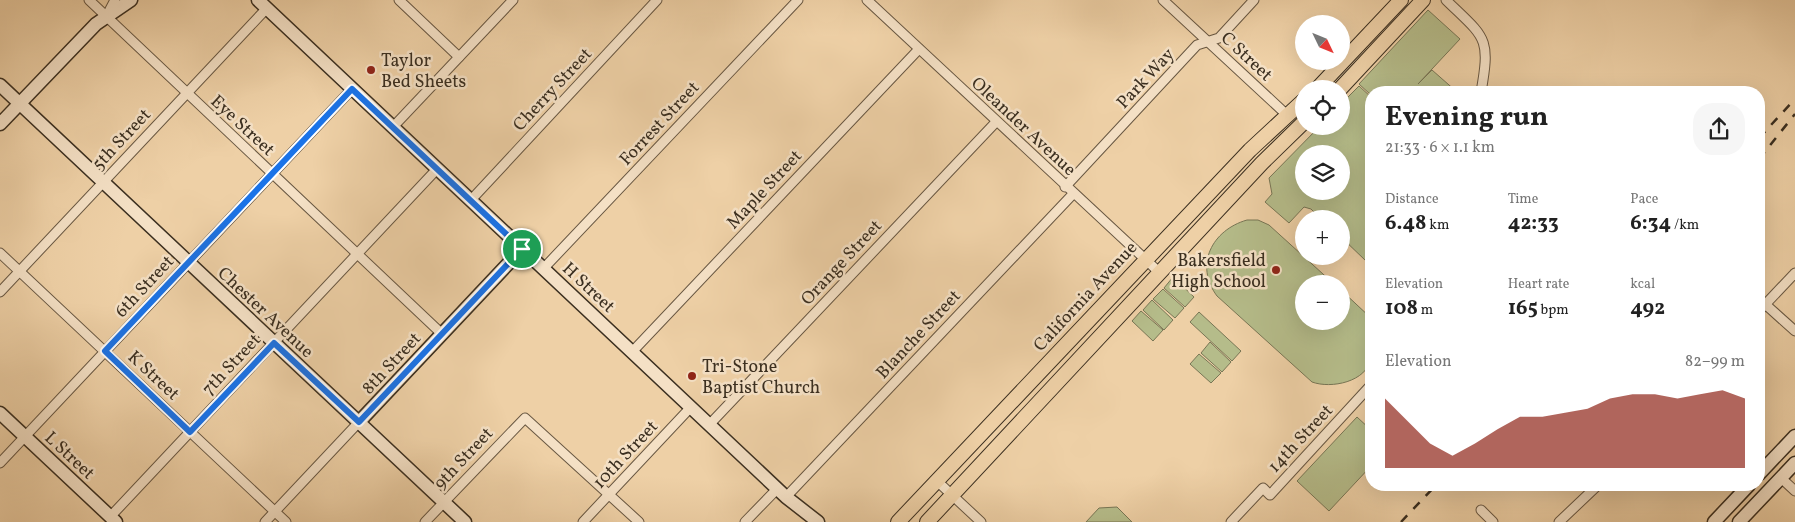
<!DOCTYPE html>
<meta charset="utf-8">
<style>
body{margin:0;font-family:Vollkorn,serif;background:#f6f6f6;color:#222;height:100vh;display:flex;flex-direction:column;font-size:19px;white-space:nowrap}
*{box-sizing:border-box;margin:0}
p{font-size:16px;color:#767676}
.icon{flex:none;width:28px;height:28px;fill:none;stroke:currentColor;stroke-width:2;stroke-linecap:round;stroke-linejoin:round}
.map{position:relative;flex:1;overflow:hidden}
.details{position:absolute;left:1365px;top:86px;width:400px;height:405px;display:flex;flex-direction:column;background:#fff;border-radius:20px;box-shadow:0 5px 20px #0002}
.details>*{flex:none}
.needle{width:32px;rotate:133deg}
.tools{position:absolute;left:1295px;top:15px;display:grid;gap:10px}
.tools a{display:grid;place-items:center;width:55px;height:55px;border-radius:50%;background:#fff;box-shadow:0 5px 20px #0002;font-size:25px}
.pin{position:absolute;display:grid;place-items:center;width:42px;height:42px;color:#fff;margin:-21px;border:2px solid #fff;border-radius:50%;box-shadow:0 1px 5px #0007}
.round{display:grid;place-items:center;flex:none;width:52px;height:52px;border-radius:20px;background:#f6f6f6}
.head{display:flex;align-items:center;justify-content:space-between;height:85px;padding:0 20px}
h1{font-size:28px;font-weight:700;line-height:38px}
.metrics{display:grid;grid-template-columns:repeat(3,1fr);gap:8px;height:85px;padding:5px 20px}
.metrics div{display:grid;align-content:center}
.metrics b{font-size:21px;font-weight:700}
.metrics small{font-size:14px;font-weight:400}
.metrics p{font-size:14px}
.chart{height:140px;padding:10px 20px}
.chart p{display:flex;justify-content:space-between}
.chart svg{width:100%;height:90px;margin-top:5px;fill:#8f2418;opacity:.7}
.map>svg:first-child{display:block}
.green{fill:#b5bc8a;stroke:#787655;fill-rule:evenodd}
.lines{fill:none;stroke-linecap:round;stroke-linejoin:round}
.street-casing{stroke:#685742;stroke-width:11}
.secondary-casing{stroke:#3b2f20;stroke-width:15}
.primary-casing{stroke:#3b2f20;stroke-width:16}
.street{stroke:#f4e0c5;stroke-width:9}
.secondary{stroke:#f4e0c5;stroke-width:12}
.primary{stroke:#eed0a6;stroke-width:14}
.rail{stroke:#3b2f20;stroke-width:2.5;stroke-dasharray:9 9;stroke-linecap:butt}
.route-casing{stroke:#fff;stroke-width:10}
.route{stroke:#1a73e8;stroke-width:6}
.poi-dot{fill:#8f2418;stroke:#f4e0c5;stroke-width:2}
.labels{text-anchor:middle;stroke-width:5;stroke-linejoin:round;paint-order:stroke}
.street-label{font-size:18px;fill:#3b2f20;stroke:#f4e0c5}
.poi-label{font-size:18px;fill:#3b2f20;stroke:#f4e0c5;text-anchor:start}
</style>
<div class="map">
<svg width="1795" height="522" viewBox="0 0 1795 522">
<rect width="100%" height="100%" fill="#eed0a6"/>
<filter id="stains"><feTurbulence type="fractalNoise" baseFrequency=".004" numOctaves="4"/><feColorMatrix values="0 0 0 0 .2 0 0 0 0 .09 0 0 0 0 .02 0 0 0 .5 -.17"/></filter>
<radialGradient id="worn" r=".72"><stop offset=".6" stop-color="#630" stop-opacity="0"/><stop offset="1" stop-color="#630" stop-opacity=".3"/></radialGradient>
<g class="green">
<polygon points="1428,10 1460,39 1418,84 1432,70 1457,92 1371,92 1371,95 1359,84"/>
<path d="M1359 86 1371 97V261H1366L1341 237V219H1321L1311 209 1304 207 1289 223 1265 202 1272 194 1269 178 1320 126H1341V104ZM1304 154H1341V191H1304Z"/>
<path d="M1247 220H1258L1269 225 1334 284H1304V321H1341V290L1371 318C1371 331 1374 346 1371 358 1367 382 1331 389 1312 382L1217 296C1194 265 1212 230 1247 220Z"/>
<polygon points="1173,277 1194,297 1185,307 1164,288"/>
<polygon points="1163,289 1184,308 1175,318 1153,299"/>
<polygon points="1152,300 1173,320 1164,330 1143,310"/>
<polygon points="1141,311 1163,330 1153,341 1132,321"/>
<polygon points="1199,312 1241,351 1232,361 1190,322"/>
<polygon points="1210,342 1231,362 1222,372 1201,353"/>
<polygon points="1199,354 1221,373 1211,383 1190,364"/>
<polygon points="1357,417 1371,430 1371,466 1329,511 1297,481"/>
<polygon points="1117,507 1132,522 1086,522 1099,508"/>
</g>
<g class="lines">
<defs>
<g id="street">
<polyline points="89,0 442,334"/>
<polyline points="399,0 459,57"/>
<polyline points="867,0 1160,273"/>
<polyline points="1163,0 1287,115"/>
<path d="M1446 0C1485 38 1491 36 1481 92"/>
<polyline points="107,15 115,0"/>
<polyline points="393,127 513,0"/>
<polyline points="1065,187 1197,45 1219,38 1254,0"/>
<polyline points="471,200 657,0"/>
<polyline points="0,253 286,522"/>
<polyline points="543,269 798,0"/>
<polyline points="0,292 267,8"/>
<polyline points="1765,304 1795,331"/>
<polyline points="1759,311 1795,273"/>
<polyline points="632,352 919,49"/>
<polyline points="709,425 996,122"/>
<polyline points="0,463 352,89"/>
<polyline points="1781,478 1795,491"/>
<polyline points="937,481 981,522"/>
<polyline points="786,497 1073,194"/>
<polyline points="1481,510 1493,522"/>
<polyline points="110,517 437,169"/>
<polyline points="265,522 359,422"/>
<polyline points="425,522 525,418 639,522"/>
<polyline points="583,522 691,407"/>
<polyline points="745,522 777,489"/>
<polyline points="1231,522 1263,488 1270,495 1371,385"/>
<polyline points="1559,522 1598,485"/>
</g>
<g id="secondary">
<polyline points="258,0 786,497 818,522"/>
<polyline points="0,85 465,522"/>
<polyline points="0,124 96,24 131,0"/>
<polyline points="0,413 116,522"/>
<polyline points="359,422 522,249"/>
<polyline points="1759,474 1795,436"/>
<polyline points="1714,522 1749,485"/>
<polyline points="1739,522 1795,463"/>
</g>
<g id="primary">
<polyline points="1317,89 1401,0"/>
<polyline points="1340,89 1423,0"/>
<polyline points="898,522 1250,150 1304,100"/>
<polyline points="927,522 1262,163 1304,122"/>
</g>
</defs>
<use href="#street" class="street-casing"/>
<use href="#secondary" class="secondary-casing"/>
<use href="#primary" class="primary-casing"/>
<use href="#street" class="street"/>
<use href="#secondary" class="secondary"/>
<use href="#primary" class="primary"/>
<g class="rail">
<polyline points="1759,138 1795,99"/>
<polyline points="1759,159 1795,114"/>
<polyline points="1401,522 1436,485"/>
</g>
</g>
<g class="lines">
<defs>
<polygon id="route" points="352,89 522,249 359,422 274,343 190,432 105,351"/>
</defs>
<use href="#route" class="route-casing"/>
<use href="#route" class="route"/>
</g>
<g class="poi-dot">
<circle cx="371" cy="70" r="5"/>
<circle cx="1276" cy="270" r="5"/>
<circle cx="692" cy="376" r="5"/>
</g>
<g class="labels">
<g class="street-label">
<text transform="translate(1247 56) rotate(43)" y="6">C Street</text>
<text transform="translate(1145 78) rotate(-47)" y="6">Park Way</text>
<text transform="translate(552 89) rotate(-47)" y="6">Cherry Street</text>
<text transform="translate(659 123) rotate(-47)" y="6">Forrest Street</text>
<text transform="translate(243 125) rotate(43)" y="6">Eye Street</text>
<text transform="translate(1024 126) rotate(43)" y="6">Oleander Avenue</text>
<text transform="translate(121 139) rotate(-47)" y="6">5th Street</text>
<text transform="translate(764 189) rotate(-47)" y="6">Maple Street</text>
<text transform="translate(841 262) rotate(-47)" y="6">Orange Street</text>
<text transform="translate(144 286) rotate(-47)" y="6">6th Street</text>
<text transform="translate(589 287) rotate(43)" y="6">H Street</text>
<text transform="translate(1085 296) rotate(-47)" y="6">California Avenue</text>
<text transform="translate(266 312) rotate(43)" y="6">Chester Avenue</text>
<text transform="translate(918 334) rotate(-47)" y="6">Blanche Street</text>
<text transform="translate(391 363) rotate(-47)" y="6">8th Street</text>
<text transform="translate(231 364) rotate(-47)" y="6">7th Street</text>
<text transform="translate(154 375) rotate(43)" y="6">K Street</text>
<text transform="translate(1300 438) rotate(-47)" y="6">14th Street</text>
<text transform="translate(625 454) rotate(-47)" y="6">10th Street</text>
<text transform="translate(70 455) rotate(43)" y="6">L Street</text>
<text transform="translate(463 458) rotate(-47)" y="6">9th Street</text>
</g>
<g class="poi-label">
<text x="381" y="66">Taylor<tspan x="381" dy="21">Bed Sheets</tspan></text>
<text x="1266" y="266" text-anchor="end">Bakersfield<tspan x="1266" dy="21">High School</tspan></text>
<text x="702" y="372">Tri-Stone<tspan x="702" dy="21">Baptist Church</tspan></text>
</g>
</g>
<rect width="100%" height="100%" filter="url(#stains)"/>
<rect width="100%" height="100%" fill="url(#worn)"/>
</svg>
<div class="tools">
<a><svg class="needle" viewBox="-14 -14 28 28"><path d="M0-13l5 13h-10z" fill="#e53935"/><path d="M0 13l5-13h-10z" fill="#767676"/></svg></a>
<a><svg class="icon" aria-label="locate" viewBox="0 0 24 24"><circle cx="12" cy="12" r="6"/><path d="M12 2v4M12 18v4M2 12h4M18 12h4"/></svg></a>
<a><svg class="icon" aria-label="layers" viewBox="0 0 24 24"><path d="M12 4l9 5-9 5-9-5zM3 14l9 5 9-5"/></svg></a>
<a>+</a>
<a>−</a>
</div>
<div class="pin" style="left:522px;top:249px;background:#1e9e55"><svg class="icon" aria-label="arrive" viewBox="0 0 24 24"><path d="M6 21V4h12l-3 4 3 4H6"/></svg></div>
<section class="details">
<div class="head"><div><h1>Evening run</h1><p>21:33 · 6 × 1.1 km</p></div><a class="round"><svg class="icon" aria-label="share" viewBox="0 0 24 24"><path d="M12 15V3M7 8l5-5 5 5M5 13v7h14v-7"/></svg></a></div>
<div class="metrics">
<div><p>Distance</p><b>6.48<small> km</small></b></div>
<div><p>Time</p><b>42:33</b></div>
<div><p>Pace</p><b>6:34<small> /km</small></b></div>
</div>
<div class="metrics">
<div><p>Elevation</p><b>108<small> m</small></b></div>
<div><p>Heart rate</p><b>165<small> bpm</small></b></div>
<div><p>kcal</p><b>492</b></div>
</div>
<div class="chart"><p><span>Elevation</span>82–99 m</p>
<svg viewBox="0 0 160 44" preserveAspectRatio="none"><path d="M0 44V10L10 21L20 32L30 38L40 32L50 25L60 19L70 19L80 17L90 15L100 10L110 8L120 8L130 10L140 8L150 6L160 10V44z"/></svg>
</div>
</section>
</div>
